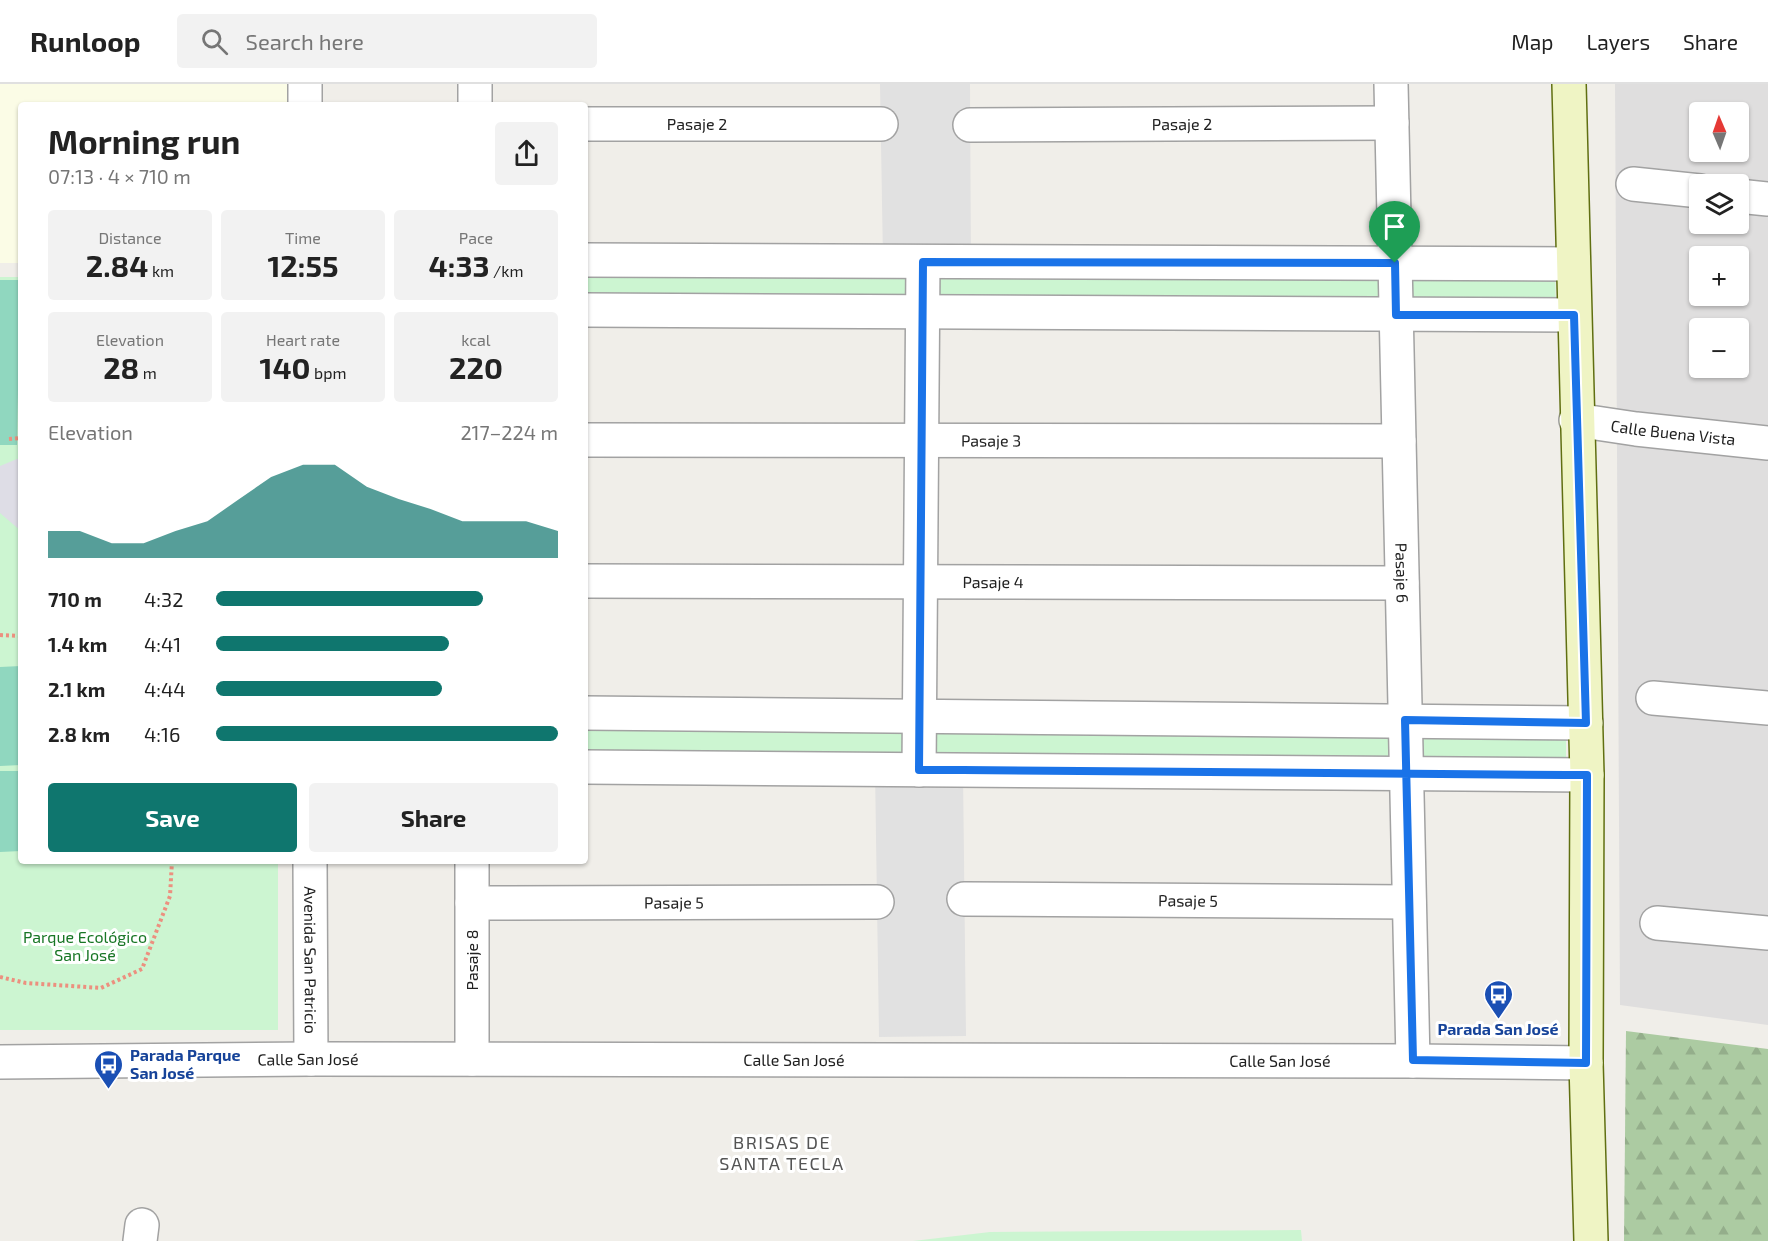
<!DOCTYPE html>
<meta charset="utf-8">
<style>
body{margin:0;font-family:"Exo 2",sans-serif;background:#f2f2f2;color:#222;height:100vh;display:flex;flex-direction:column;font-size:22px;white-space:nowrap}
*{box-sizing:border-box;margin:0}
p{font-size:20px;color:#767676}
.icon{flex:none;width:33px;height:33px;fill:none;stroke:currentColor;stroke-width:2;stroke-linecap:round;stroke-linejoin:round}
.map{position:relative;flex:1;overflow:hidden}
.side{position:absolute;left:18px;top:18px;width:570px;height:762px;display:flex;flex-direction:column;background:#fff;border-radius:6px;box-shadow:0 2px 4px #0004}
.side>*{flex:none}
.needle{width:39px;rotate:358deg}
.tools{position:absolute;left:1689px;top:18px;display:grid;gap:12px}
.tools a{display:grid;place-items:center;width:60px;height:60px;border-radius:6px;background:#fff;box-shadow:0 2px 4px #0004;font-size:30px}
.pin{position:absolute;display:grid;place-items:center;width:51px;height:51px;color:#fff;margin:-62px -26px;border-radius:50% 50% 50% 0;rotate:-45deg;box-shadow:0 0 6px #0007}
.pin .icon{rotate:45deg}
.round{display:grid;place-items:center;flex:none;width:63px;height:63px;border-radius:6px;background:#f2f2f2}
.headline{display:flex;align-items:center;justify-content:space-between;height:102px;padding:0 30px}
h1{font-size:33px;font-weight:700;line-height:45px}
.stats{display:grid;grid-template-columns:repeat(3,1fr);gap:9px;height:102px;padding:6px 30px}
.stats div{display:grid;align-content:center;border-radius:6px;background:#f2f2f2;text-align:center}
.stats b{font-size:30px;font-weight:700}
.stats small{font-size:16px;font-weight:400}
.stats p{font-size:16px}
.chart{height:168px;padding:12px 30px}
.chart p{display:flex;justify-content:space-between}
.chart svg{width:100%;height:108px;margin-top:6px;fill:#0f766e;opacity:.7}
.button{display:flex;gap:12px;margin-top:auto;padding:12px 30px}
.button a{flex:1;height:69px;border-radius:6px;background:#0f766e;color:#fff;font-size:24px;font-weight:700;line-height:69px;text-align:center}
.button a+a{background:#f2f2f2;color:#222}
ul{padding:0 30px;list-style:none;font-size:20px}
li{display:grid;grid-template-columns:96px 72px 1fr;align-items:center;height:45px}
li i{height:15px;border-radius:8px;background:#0f766e}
header{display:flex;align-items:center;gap:36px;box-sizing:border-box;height:84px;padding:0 30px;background:#fff;border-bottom:2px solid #e0e0e0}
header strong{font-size:28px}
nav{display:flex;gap:33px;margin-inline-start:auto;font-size:21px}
.search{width:420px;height:54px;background:#f2f2f2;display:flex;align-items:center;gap:15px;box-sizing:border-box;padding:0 21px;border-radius:6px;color:#767676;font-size:22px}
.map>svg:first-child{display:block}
.residential{fill:#dfdede;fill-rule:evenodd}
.education{fill:#fbfce6}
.forest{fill:url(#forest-firs)}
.park{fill:#ccf5d1}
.pitch{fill:#90d7bf}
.parking{fill:#e1e1e1}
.plaza{fill:#dedde6}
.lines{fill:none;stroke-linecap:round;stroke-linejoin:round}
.street-casing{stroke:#a2a2a2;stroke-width:36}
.secondary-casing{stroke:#606f11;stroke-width:36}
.path{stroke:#ec907f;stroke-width:4;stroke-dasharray:3 3;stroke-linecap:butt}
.street{stroke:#fff;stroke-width:33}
.secondary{stroke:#eff4c4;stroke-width:33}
.route-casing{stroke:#fff;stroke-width:12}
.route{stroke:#1a73e8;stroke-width:8}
.labels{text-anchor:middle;stroke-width:6;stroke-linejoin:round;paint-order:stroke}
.street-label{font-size:16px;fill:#212121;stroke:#fff}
.park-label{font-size:16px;fill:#187625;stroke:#fff}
.transit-label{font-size:16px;font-weight:bold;fill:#164399;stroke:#fff}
.neighbourhood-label{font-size:18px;letter-spacing:1.5px;fill:#545454;stroke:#fff}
</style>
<header>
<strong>Runloop</strong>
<div class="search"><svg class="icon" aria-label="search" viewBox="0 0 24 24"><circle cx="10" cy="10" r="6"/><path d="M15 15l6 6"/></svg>Search here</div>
<nav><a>Map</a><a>Layers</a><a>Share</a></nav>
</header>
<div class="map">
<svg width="1768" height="1157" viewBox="0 0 1768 1157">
<defs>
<pattern id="forest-firs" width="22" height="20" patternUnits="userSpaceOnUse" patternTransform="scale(1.5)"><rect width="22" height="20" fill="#accba2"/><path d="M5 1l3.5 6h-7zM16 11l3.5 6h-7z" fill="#94ae8b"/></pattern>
</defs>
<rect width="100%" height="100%" fill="#f0eee9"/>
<path class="residential" d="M1615 0H1768V941L1620 921ZM1700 28H1738V68H1700ZM1700 100H1738V140H1700ZM1700 172H1738V212H1700ZM1700 244H1738V284H1700Z"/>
<polygon class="education" points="0,0 291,0 290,21 21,21 21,179 0,179"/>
<polygon class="forest" points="1626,947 1768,965 1768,1157 1624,1157"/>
<g class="park">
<polygon points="585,176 1555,180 1556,231 585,226"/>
<polygon points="0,193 21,193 21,777 278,777 278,946 0,946"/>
<polygon points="585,629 1566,638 1566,691 585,682"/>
<polygon points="1301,1146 1302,1157 913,1157 990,1148"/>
</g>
<g class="pitch">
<polygon points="0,196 20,196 17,361 0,361"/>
<polygon points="21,582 21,681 0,682 0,583"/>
<polygon points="0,687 21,687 21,767 0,768"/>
</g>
<g class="parking">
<polygon points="880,0 970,0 971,178 883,177"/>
<polygon points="875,686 963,686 966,952 879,953"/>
</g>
<polygon class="plaza" points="17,375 21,375 21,447 0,429 0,382"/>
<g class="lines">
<defs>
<g id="street">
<polyline points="305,0 305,21"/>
<path id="s1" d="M1391 0 1413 977"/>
<polyline points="475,21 475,0"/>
<path id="s2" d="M585 40H881"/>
<path id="s3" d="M970 41 1392 39"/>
<polyline points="1633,100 1700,107"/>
<polyline points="1738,112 1768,115"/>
<polyline points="585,176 1573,180"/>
<polyline points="585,226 1574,231"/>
<path id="s4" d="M1576 336 1636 345 1768 359"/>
<path id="s5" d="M585 356 1399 357"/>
<path id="s6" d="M585 497 1402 499"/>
<polyline points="1653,614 1768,624"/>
<polyline points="585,629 1586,639"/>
<polyline points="585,683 1587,691"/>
<polyline points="919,686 923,178"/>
<path id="s7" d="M310 777 311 975"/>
<path id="s8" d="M964 815 1409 818"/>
<path id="s9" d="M472 819 877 818"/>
<polyline points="1657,839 1768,849"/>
<polyline points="472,975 472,777"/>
<path id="s10" d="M0 978 311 975 1413 977 1586 979"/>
<polyline points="140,1157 142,1141"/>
</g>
<polyline id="secondary" points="1569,0 1587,691 1586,979 1591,1157"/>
</defs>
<use href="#street" class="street-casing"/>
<use href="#secondary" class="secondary-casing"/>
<g class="path">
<polyline points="9,355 21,354"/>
<polyline points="0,551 21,552"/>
<polyline points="0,893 26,899 101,904 142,885 170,812 172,777"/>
</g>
<use href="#street" class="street"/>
<use href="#secondary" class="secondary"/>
</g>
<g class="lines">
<defs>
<path id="route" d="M1395 179 923 178 919 686H963L1566 691H1587L1586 979 1413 976C1410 863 1407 750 1405 636L1586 639 1574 231H1396L1395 179"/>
</defs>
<use href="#route" class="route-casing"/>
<use href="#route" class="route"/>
</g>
<defs>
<symbol id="bus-pin" viewBox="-11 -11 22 30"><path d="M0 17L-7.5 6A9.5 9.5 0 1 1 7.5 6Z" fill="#1a4fb4" stroke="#fff"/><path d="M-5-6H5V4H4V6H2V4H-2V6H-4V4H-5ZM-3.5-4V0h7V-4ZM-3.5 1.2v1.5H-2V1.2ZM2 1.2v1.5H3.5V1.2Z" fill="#fff"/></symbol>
</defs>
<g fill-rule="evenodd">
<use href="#bus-pin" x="1482" y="894" width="33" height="45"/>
<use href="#bus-pin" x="92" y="964" width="33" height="45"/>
</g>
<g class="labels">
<g class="street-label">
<text dy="6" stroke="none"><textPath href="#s2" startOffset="112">Pasaje 2</textPath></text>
<text dy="6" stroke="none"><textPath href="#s3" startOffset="212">Pasaje 2</textPath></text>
<text dy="6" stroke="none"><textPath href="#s4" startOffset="98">Calle Buena Vista</textPath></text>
<text dy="6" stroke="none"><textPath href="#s5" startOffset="406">Pasaje 3</textPath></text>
<text dy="6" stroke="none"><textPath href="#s1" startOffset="489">Pasaje 6</textPath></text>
<text dy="6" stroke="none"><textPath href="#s6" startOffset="408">Pasaje 4</textPath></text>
<text dy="6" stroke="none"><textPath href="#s8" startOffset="224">Pasaje 5</textPath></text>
<text dy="6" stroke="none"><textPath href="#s9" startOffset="202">Pasaje 5</textPath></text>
<text dy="6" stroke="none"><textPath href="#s7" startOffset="99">Avenida San Patricio</textPath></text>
<text transform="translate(472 876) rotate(-90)" y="6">Pasaje 8</text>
<text dy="6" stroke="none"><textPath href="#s10" startOffset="308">Calle San José</textPath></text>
<text dy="6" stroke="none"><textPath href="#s10" startOffset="794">Calle San José</textPath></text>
<text dy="6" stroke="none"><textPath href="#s10" startOffset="1280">Calle San José</textPath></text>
</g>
<g class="park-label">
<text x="85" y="859">Parque Ecológico<tspan x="85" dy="18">San José</tspan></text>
</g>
<g class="transit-label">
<text x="1498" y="951">Parada San José</text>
<text x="130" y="977" text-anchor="start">Parada Parque<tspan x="130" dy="18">San José</tspan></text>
</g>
<g class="neighbourhood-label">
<text x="782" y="1065">BRISAS DE<tspan x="782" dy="21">SANTA TECLA</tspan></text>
</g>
</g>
</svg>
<div class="tools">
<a><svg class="needle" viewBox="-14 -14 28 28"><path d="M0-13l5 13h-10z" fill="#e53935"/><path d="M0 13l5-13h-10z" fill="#767676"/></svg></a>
<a><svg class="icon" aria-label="layers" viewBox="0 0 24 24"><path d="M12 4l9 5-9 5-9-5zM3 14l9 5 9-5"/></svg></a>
<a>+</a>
<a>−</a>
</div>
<div class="pin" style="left:1395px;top:179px;background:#1e9e55"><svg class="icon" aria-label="arrive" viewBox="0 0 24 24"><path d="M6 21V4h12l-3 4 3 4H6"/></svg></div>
<section class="side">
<div class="headline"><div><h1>Morning run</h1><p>07:13 · 4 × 710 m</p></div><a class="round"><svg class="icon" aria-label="share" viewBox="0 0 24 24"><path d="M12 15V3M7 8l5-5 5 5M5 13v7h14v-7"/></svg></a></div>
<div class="stats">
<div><p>Distance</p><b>2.84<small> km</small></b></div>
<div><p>Time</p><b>12:55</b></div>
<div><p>Pace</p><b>4:33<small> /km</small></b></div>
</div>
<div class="stats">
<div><p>Elevation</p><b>28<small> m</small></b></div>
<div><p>Heart rate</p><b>140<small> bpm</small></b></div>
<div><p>kcal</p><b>220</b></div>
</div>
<div class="chart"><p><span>Elevation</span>217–224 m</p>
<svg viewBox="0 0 160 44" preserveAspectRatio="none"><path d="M0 44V33L10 33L20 38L30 38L40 33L50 29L60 20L70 11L80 6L90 6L100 15L110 20L120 24L130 29L140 29L150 29L160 33V44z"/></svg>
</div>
<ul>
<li><b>710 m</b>4:32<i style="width:78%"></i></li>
<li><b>1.4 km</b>4:41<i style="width:68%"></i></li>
<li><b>2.1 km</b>4:44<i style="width:66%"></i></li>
<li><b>2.8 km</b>4:16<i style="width:100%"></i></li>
</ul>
<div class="button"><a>Save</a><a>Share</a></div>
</section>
</div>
